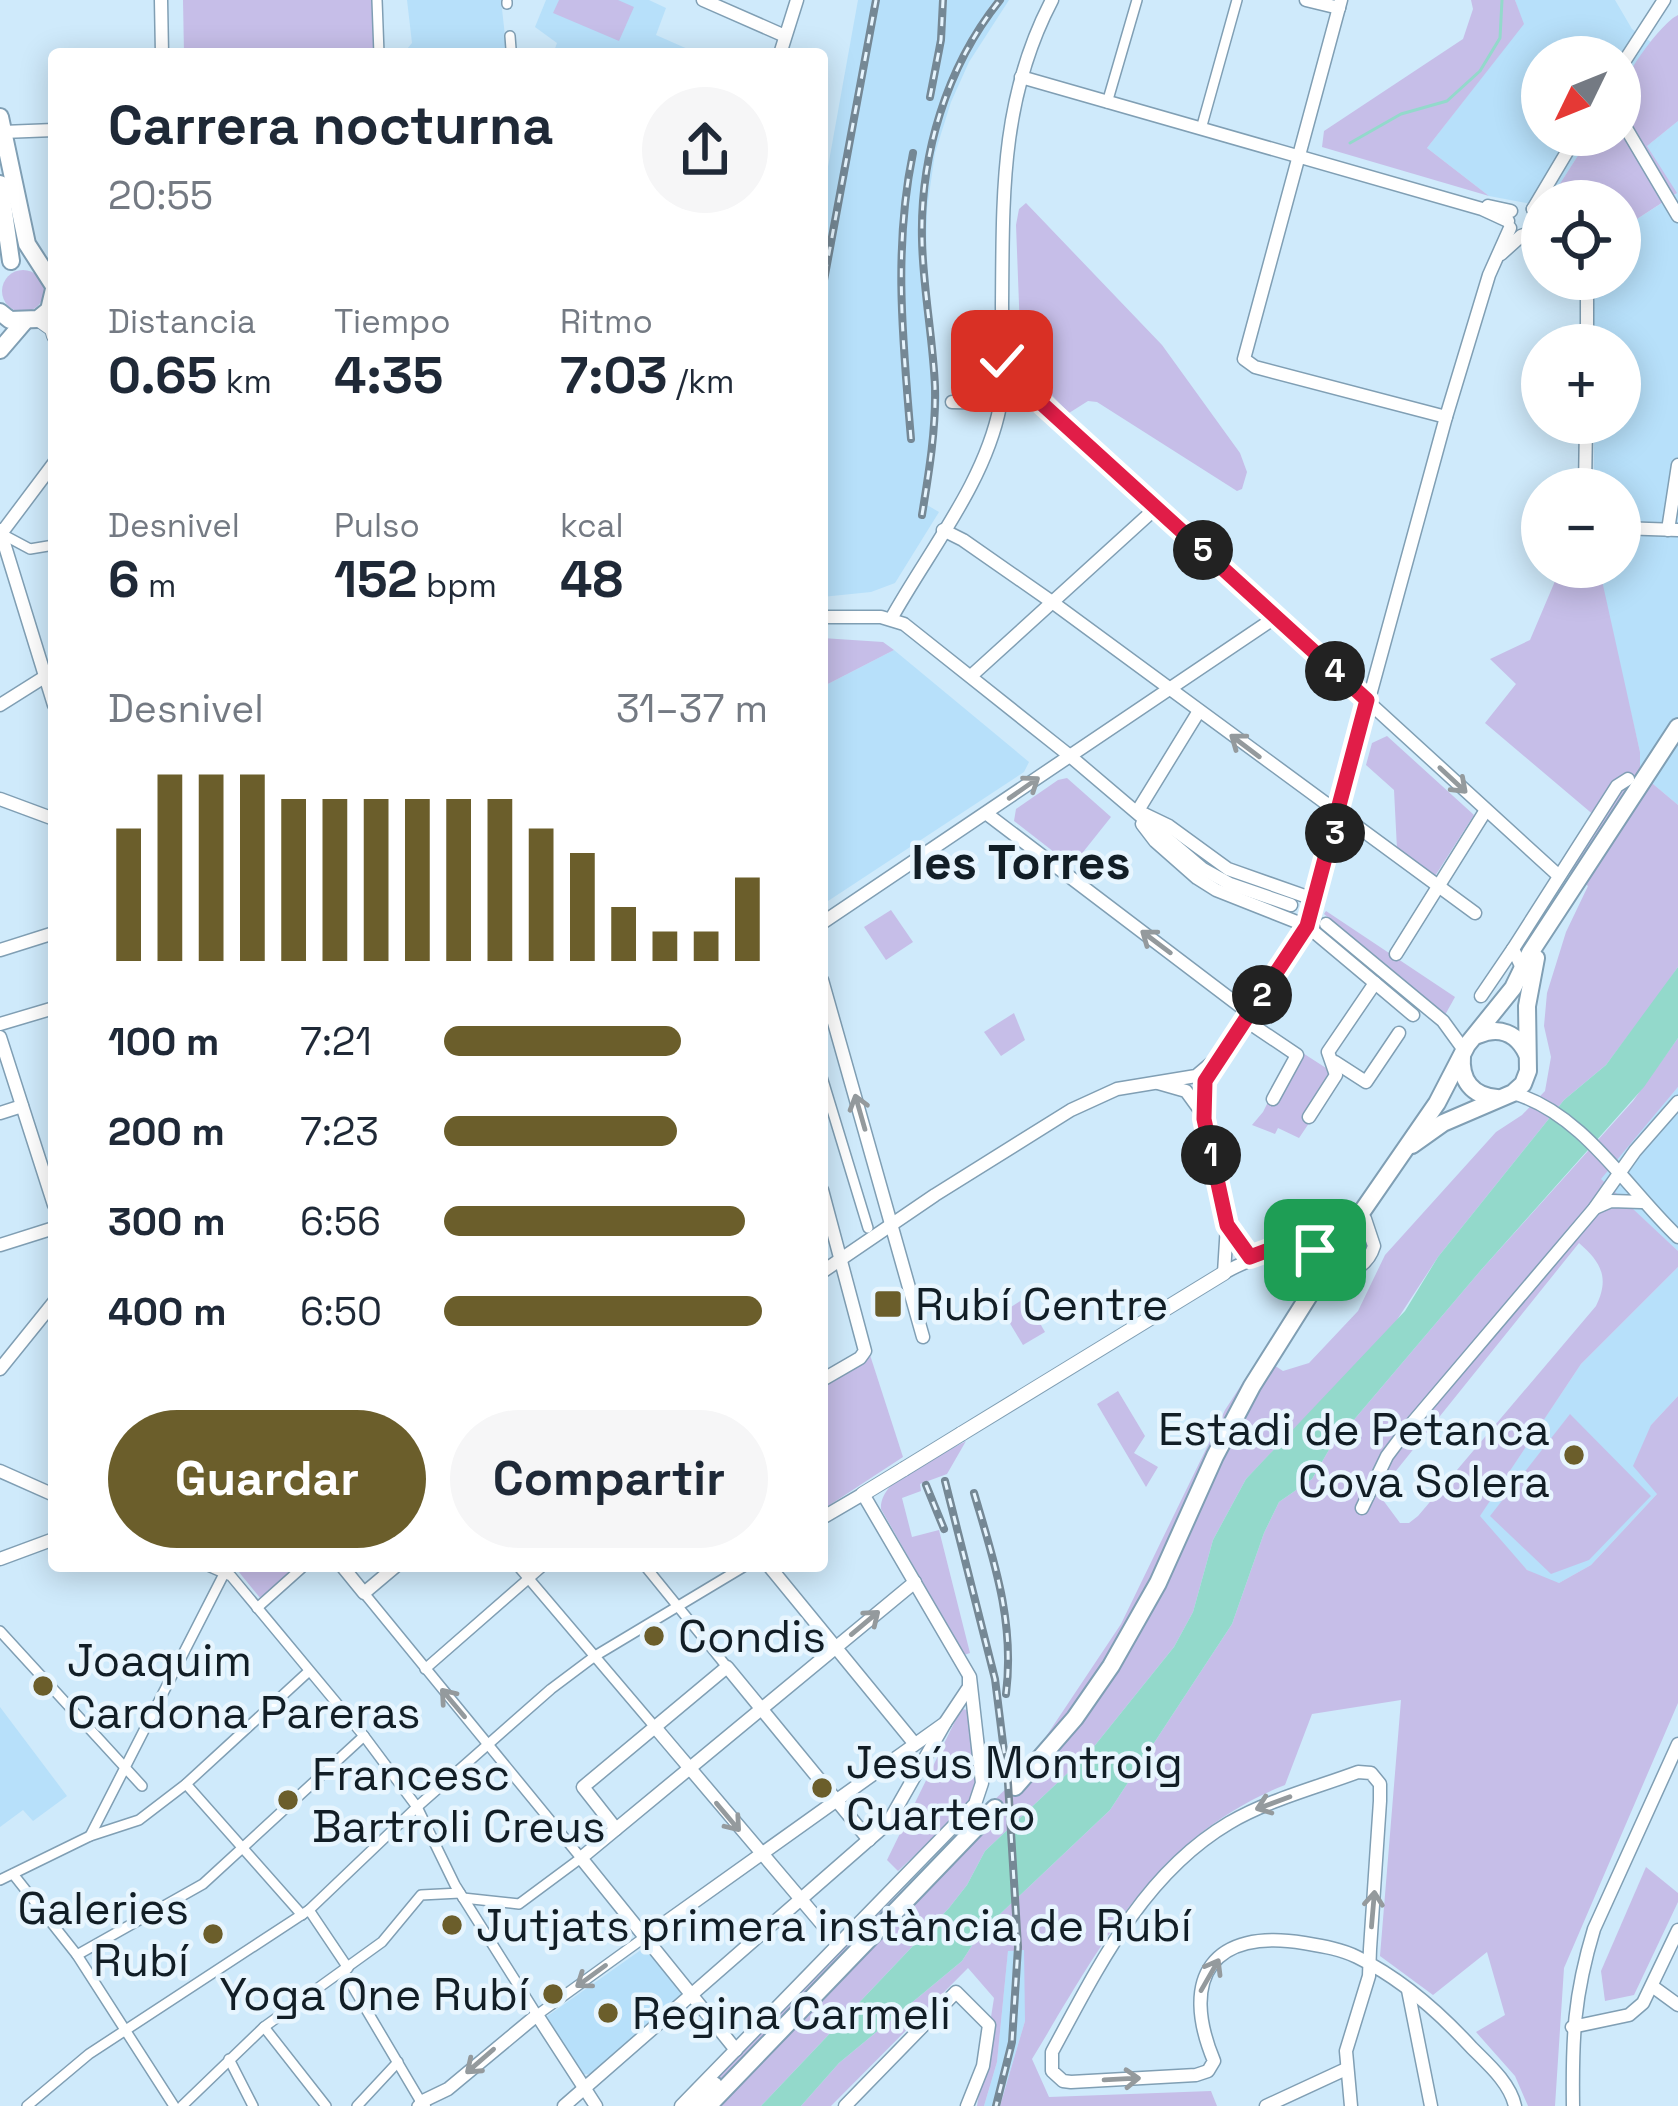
<!DOCTYPE html>
<html lang="es">
<meta charset="utf-8">
<style>
body{margin:0;font-family:"Space Grotesk",sans-serif;background:#f6f6f7;color:#1f2937;height:100vh;display:flex;flex-direction:column;font-size:45px;white-space:nowrap}
*{box-sizing:border-box;margin:0}
p{font-size:39px;color:#747a83}
.icon{flex:none;width:66px;height:66px;fill:none;stroke:currentColor;stroke-width:2;stroke-linecap:round;stroke-linejoin:round}
.map{position:relative;flex:1;overflow:hidden}
.drawer{position:absolute;left:48px;top:48px;width:780px;height:1524px;display:flex;flex-direction:column;background:#fff;border-radius:12px;box-shadow:0 6px 30px #0003}
.drawer>*{flex:none}
.needle{width:78px;rotate:227deg}
.tools{position:absolute;left:1521px;top:36px;display:grid;gap:24px}
.tools a{display:grid;place-items:center;width:120px;height:120px;border-radius:50%;background:#fff;box-shadow:0 6px 30px #0003;font-size:60px}
.pin{position:absolute;display:grid;place-items:center;width:102px;height:102px;color:#fff;margin:-51px;border-radius:24px;box-shadow:0 6px 18px #0006}
.km{position:absolute;width:60px;height:60px;margin:-30px;border-radius:50%;background:#222;color:#fff;font-size:33px;line-height:60px;text-align:center}
.round{display:grid;place-items:center;flex:none;width:126px;height:126px;border-radius:63px;background:#f6f6f7}
.headline{display:flex;align-items:center;justify-content:space-between;height:204px;padding:0 60px}
h1{font-size:54px;font-weight:700;line-height:90px}
.stats{display:grid;grid-template-columns:repeat(3,1fr);gap:18px;height:204px;padding:12px 60px}
.stats div{display:grid;align-content:center}
.stats b{font-size:51px;font-weight:700}
.stats small{font-size:33px;font-weight:400}
.stats p{font-size:33px}
.chart{height:336px;padding:24px 60px}
.chart p{display:flex;justify-content:space-between}
.chart svg{width:100%;height:216px;margin-top:12px;stroke:#6b5e2b;stroke-width:6}
.primary-button{display:flex;gap:24px;margin-top:auto;padding:24px 60px}
.primary-button a{flex:1;height:138px;border-radius:72px;background:#6b5e2b;color:#fff;font-size:48px;font-weight:700;line-height:138px;text-align:center}
.primary-button a+a{background:#f6f6f7;color:#1f2937}
ul{padding:0 60px;list-style:none;font-size:39px}
li{display:grid;grid-template-columns:192px 144px 1fr;align-items:center;height:90px}
li i{height:30px;border-radius:15px;background:#6b5e2b}
.map>svg:first-child{display:block}
.built{fill:#b7e0fa}
.green{fill:#c6bee8;fill-rule:evenodd}
.water{fill:#93d9cb}
.lines{fill:none;stroke-linecap:round;stroke-linejoin:round}
.stream{stroke:#93d9cb;stroke-width:3}
.pedestrian-casing{stroke:#809fb4;stroke-width:12}
.minor-casing{stroke:#809fb4;stroke-width:15}
.tertiary-casing{stroke:#809fb4;stroke-width:16}
.secondary-casing{stroke:#809fb4;stroke-width:20}
.pedestrian{stroke:#fff;stroke-width:9}
.minor{stroke:#fff;stroke-width:12}
.tertiary{stroke:#fff;stroke-width:14}
.secondary{stroke:#fff;stroke-width:16}
.rail-casing{stroke:#758895;stroke-width:8}
.rail{stroke:#e7f5fe;stroke-width:3;stroke-dasharray:9;stroke-linecap:butt}
.tertiary-bridge-casing{stroke:#809fb4;stroke-width:16;stroke-linecap:butt}
.tertiary-bridge{stroke:#fff;stroke-width:14}
.oneway{stroke:#949a9d}
.route-casing{stroke:#fff;stroke-width:24}
.route{stroke:#e11d48;stroke-width:15}
.poi-dot{fill:#6b5e2b;stroke:#e7f5fe;stroke-width:4.5}
.labels{text-anchor:middle;stroke-width:9;stroke-linejoin:round;paint-order:stroke}
.poi-label{font-size:45px;fill:#121e26;stroke:#e7f5fe;text-anchor:start}
.neighbourhood-label{font-size:48px;font-weight:bold;fill:#121e26;stroke:#e7f5fe}
</style>
<div class="map">
<svg width="1678" height="2106" viewBox="0 0 1678 2106">
<rect width="100%" height="100%" fill="#cfeafb"/>
<g class="built">
<polygon points="407,0 501,0 507,54 403,54 412,43"/>
<polygon points="546,0 649,0 666,8 656,35 699,54 553,54 557,43 535,27"/>
<polygon points="858,0 1009,0 969,62 951,102 935,153 927,209 926,256 940,400 927,505 939,512 895,583 871,592 822,597 822,200"/>
<polygon points="1515,0 1615,0 1632,29 1651,42 1620,90 1620,57 1542,57 1542,135 1591,135 1549,201 1542,201 1542,206 1489,196 1427,148 1523,24"/>
<polygon points="1678,121 1678,805 1640,773 1640,752 1600,580 1599,567 1620,567 1620,489 1594,489 1594,423 1620,423 1620,345 1593,345 1592,279 1620,279 1620,230 1676,194 1647,146"/>
<polygon points="894,650 1029,762 1024,772 822,905 822,687"/>
<polygon points="1678,1087 1678,1251 1600,1179"/>
<polygon points="1678,1267 1678,1396 1651,1425 1657,1494 1591,1565 1559,1583 1541,1578 1527,1570 1479,1517 1581,1364"/>
<polygon points="0,1707 67,1796 33,1821 23,1810 0,1827"/>
<polygon points="648,1945 682,1988 681,1998 595,2075 584,2074 546,2017"/>
<polygon points="1008,1950 1025,1950 1025,2021 1000,2106 984,2106 997,2062"/>
</g>
<g class="green">
<polygon points="183,0 372,0 374,54 184,54"/>
<polygon points="559,0 618,0 634,7 619,41 553,13"/>
<polygon points="1471,0 1515,0 1524,24 1427,148 1489,196 1322,147 1324,131 1463,39 1473,9"/>
<path d="M1678 15V121L1647 146 1677 193 1620 230V201H1549L1591 135H1620C1620 122 1618 107 1620 95 1623 76 1661 23 1678 15Z"/>
<polygon points="1026,203 1162,345 1240,453 1247,472 1242,489 1237,491 1097,402 1088,401 1069,413 1026,368 1021,357 1016,225 1019,209"/>
<circle cx="23" cy="291" r="21"/>
<polygon points="1561,567 1599,567 1640,752 1640,773 1678,805 1678,967 1663,989 1606,1065 1564,1100 1438,1257 1393,1326 1246,1479 1213,1540 1193,1612 1174,1647 1088,1754 985,1851 967,1885 949,1908 761,2106 687,2106 800,1990 1021,1774 1121,1624 1225,1410 1260,1356 1283,1371 1309,1363 1358,1311 1385,1255 1496,1132 1522,1115 1545,1091 1551,1057 1544,1026 1547,993 1566,932 1588,886 1569,871 1602,822 1485,723 1516,684 1490,659 1530,640"/>
<polygon points="822,638 883,642 894,650 822,687"/>
<polygon points="1387,736 1474,815 1435,876 1397,849 1394,790 1366,765 1372,743"/>
<polygon points="1067,778 1111,817 1072,866 1014,821 1016,809 1058,780"/>
<polygon points="891,910 913,942 886,960 864,927"/>
<polygon points="1326,911 1455,997 1445,1015 1324,914"/>
<polygon points="1014,1013 1025,1040 1001,1056 984,1032"/>
<path d="M1678 1038V1087L1601 1179 1678 1251V1267L1581 1364 1480 1516 1527 1570 1559 1583 1591 1565 1657 1494 1633 1466 1651 1425 1678 1396V1703L1564 1968 1555 2106H1528L1515 2076 1476 2032 1505 2015 1487 1952 1433 1995 1380 1956 1401 1700 1312 1714 1285 1785C1154 1837 1101 1946 1032 2059L1049 2097 1211 2091 1217 2106H1000L1025 2021 1024 1950 1008 1951 997 2062 984 2106H977L994 1998 968 1968 831 2106H801L839 2063 962 1961 980 1933 1110 1810 1232 1624 1264 1533 1279 1502 1312 1479 1330 1448 1481 1270 1633 1101ZM1579 1243C1601 1262 1610 1278 1596 1306L1418 1516 1409 1523H1400L1380 1496 1387 1482Z"/>
<polygon points="1295,1048 1340,1077 1299,1138 1278,1128 1275,1134 1252,1125 1263,1112"/>
<polygon points="1025,1298 1045,1332 1023,1345 1003,1312"/>
<polygon points="870,1355 903,1457 822,1510 822,1384"/>
<polygon points="1118,1391 1145,1436 1134,1453 1158,1467 1146,1487 1097,1404"/>
<polygon points="1570,1414 1651,1496 1589,1560 1551,1574 1490,1516"/>
<path d="M966 1441 947 1474 920 1484 921 1491 902 1498 912 1537 939 1530 970 1653 964 1655 881 1509C880 1476 940 1456 966 1441Z"/>
<polygon points="234,1566 298,1566 261,1599"/>
<polygon points="961,1709 968,1710 976,1790 966,1807 898,1871 887,1860"/>
<polygon points="1646,1867 1678,1893 1678,1902 1634,1995 1605,2001 1601,1971"/>
</g>
<polygon class="water" points="1678,967 1678,1038 1644,1087 1481,1270 1330,1448 1312,1479 1279,1502 1264,1533 1232,1624 1110,1810 980,1933 962,1961 839,2063 801,2106 761,2106 949,1908 967,1885 985,1851 1088,1754 1174,1647 1193,1612 1213,1540 1246,1479 1405,1311 1438,1257 1564,1100 1606,1065"/>
<g class="lines">
<polyline class="stream" points="1350,143 1401,114 1447,101 1480,71 1500,38 1502,0"/>
<defs>
<g id="pedestrian">
<polyline points="377,0 379,54"/>
<polyline points="507,2 507,4"/>
<polyline points="510,36 511,49"/>
<polyline points="1107,103 1137,0"/>
<polyline points="1201,129 1237,0"/>
<polyline points="0,533 30,549 54,545"/>
<polyline points="822,1077 868,1228"/>
<polyline points="208,1566 231,1576 364,1736 417,1807 455,1885 537,2015 645,1937"/>
<polyline points="518,1566 654,1726"/>
<polyline points="645,1566 727,1667"/>
<polyline points="364,1593 581,1858 519,1904 463,1898"/>
<polyline points="257,1608 304,1566"/>
<polyline points="0,1631 142,1786"/>
<polyline points="425,1669 543,1566"/>
<polyline points="186,1784 302,1915"/>
<polyline points="90,1836 228,1566"/>
<polyline points="13,1874 77,1955 174,2106"/>
<polyline points="0,1880 90,1836 139,1820 186,1784 308,1672"/>
<polyline points="309,1910 348,1968 344,1972 421,2102 417,2106"/>
<polyline points="77,1955 203,1884 364,1736"/>
<polyline points="264,2027 326,2106"/>
<polyline points="229,2059 253,2106"/>
<polyline points="27,2106 89,2054 309,1910 417,1807 551,1689 595,1656 745,1566"/>
<polyline points="182,2106 264,2027 382,1942 421,1895 460,1893"/>
<polyline points="357,2106 398,2062"/>
</g>
<g id="minor">
<polyline points="161,0 162,54"/>
<polyline points="703,0 785,36"/>
<polyline points="1306,0 1339,8"/>
<polyline points="1341,0 1244,359 1255,367 1446,417"/>
<polyline points="780,54 797,0"/>
<polyline points="1620,68 1664,0"/>
<polyline points="1021,77 1482,209 1508,221"/>
<polyline points="1620,118 1678,216"/>
<polyline points="3,132 54,130"/>
<polyline points="1488,206 1511,211"/>
<polyline points="1533,209 1577,135"/>
<polyline points="1501,254 1521,236 1535,231 1539,220 1533,209"/>
<polyline points="1587,279 1587,345"/>
<polyline points="1002,361 1017,381 1559,876"/>
<polyline points="952,402 1001,403"/>
<polyline points="1585,489 1586,423"/>
<polyline points="1620,528 1678,530"/>
<polyline points="0,530 54,705"/>
<polyline points="943,530 963,540 1052,602 1475,913"/>
<polyline points="1668,530 1678,465"/>
<polyline points="0,535 54,463"/>
<polyline points="822,617 881,617 904,624 1070,756 1203,869 1230,884 1291,905"/>
<path d="M891 619C928 552 985 483 1000 406 1006 374 1002 338 1002 305 1003 196 1000 99 1052 0"/>
<polyline points="971,676 1157,507"/>
<polyline points="0,705 54,671"/>
<polyline points="0,799 54,819"/>
<polyline points="1137,812 1199,711"/>
<polyline points="987,814 1249,1013"/>
<polyline points="1144,814 1169,826 1228,869 1316,900"/>
<polyline points="1142,824 1155,841 1197,878 1216,890 1307,926 1375,983 1328,1052 1336,1075 1309,1117"/>
<polyline points="822,923 1276,617"/>
<polyline points="1326,924 1443,1021 1464,1050"/>
<polyline points="0,950 54,933"/>
<polyline points="1396,954 1486,810"/>
<polyline points="1522,968 1513,949 1617,786 1628,779"/>
<polyline points="822,980 923,1337"/>
<polyline points="1375,983 1413,1015"/>
<polyline points="1481,996 1513,949"/>
<polyline points="1245,1020 1297,1055 1273,1099"/>
<polyline points="0,1024 54,1008"/>
<polyline points="0,1037 54,1205"/>
<polyline points="1335,1062 1366,1082 1399,1033"/>
<polyline points="1205,1081 1307,926 1446,417 1489,275 1510,228"/>
<polyline points="1205,1081 1205,1119 1227,1225 1224,1273"/>
<polyline points="1158,1083 1186,1091 1202,1113"/>
<path d="M1513 1093C1584 1114 1627 1189 1678 1237"/>
<polyline points="0,1113 22,1106"/>
<polyline points="822,1190 865,1351 860,1358 822,1380"/>
<polyline points="1595,1208 1611,1201 1642,1202"/>
<polyline points="1228,1226 1250,1257"/>
<polyline points="0,1245 54,1228"/>
<polyline points="1317,1255 1311,1236 1321,1218"/>
<polyline points="822,1272 935,1195 1071,1110 1117,1089 1196,1076 1216,1059"/>
<path d="M1224 1273C1243 1261 1266 1256 1285 1244 1307 1230 1325 1209 1353 1210L1365 1219 1374 1246C1369 1263 1353 1275 1336 1272"/>
<polyline points="0,1369 54,1302"/>
<polyline points="0,1471 54,1495"/>
<polyline points="1362,1508 1387,1456 1408,1428 1594,1209 1635,1151 1678,1102"/>
<polyline points="0,1559 54,1539"/>
<polyline points="342,1566 364,1593 396,1566"/>
<polyline points="769,1566 914,1743"/>
<polyline points="654,1726 838,1943"/>
<polyline points="616,1829 583,1787 727,1667 869,1840"/>
<polyline points="645,1937 945,1723 969,1687 969,1678"/>
<polyline points="1652,1986 1678,2005"/>
<polyline points="1408,1990 1431,2106"/>
<polyline points="1572,2027 1629,2015 1643,2003 1678,1930"/>
<polyline points="736,2050 581,1858 915,1582"/>
<polyline points="424,2106 421,2102 448,2089 537,2015 596,2106"/>
<polyline points="564,2106 888,1823 945,1723"/>
<polyline points="681,2106 975,1804 982,1783 970,1677 863,1494 822,1518"/>
<polyline points="845,2106 956,1992 989,2025 983,2066 967,2106"/>
<polyline points="1266,2106 1346,2069"/>
<path d="M1351 2106 1346 2051 1369 1976 1370 1949 1380 1801V1784L1371 1773 1358 1772C1315 1788 1268 1800 1229 1823 1143 1874 1098 1967 1052 2052V2071L1063 2081 1071 2082 1196 2075 1208 2071 1214 2061C1179 1977 1213 1928 1304 1943 1322 1946 1341 1949 1357 1957 1400 1978 1440 2013 1472 2048 1488 2064 1510 2083 1515 2106"/>
<path d="M1573 2106C1572 2038 1574 1995 1594 1929L1678 1744"/>
</g>
<g id="tertiary">
<polyline points="38,319 52,329 54,336"/>
<polyline points="961,1434 1224,1273"/>
<polyline points="863,1494 904,1469"/>
</g>
<g id="secondary">
<polyline points="0,117 27,244 54,286"/>
<polyline points="0,184 11,261"/>
<polyline points="0,312 10,320 38,319 49,310 54,289"/>
<polyline points="0,350 24,322"/>
<path d="M1478 1035C1499 1026 1517 1033 1527 1054"/>
<path d="M1462 1056C1460 1080 1472 1096 1497 1098"/>
<polyline points="1412,1145 1443,1123 1513,1093 1523,1084 1528,1071 1527,1006 1536,958"/>
<polyline points="1314,1250 1319,1263 1315,1278"/>
<polyline points="1315,1285 1343,1273"/>
<polyline points="1015,1787 1075,1718 1111,1666 1158,1583 1215,1456 1252,1386 1361,1213 1437,1103 1467,1045 1513,988 1530,953 1678,727"/>
<polyline points="692,2106 714,2085"/>
<polyline points="708,2106 995,1808"/>
</g>
</defs>
<use href="#pedestrian" class="pedestrian-casing"/>
<use href="#minor" class="minor-casing"/>
<use href="#tertiary" class="tertiary-casing"/>
<use href="#secondary" class="secondary-casing"/>
<use href="#pedestrian" class="pedestrian"/>
<use href="#minor" class="minor"/>
<use href="#tertiary" class="tertiary"/>
<use href="#secondary" class="secondary"/>
<defs>
<g id="rail">
<polyline points="930,97 941,40 943,0"/>
<polyline points="822,291 876,0"/>
<path d="M911 439C903 342 893 249 913 153"/>
<path d="M922 515C929 472 936 430 935 387 933 338 923 289 922 240 920 156 946 67 1000 0"/>
<polyline points="945,1481 995,1679 1008,1783 1018,1947 1012,2042 996,2106"/>
<polyline points="926,1485 944,1529"/>
<path d="M974 1493C994 1561 1015 1622 1006 1694"/>
</g>
</defs>
<use href="#rail" class="rail-casing"/>
<use href="#rail" class="rail"/>
<defs>
<polyline id="tertiary-bridge" points="904,1469 961,1434"/>
</defs>
<use href="#tertiary-bridge" class="tertiary-bridge-casing"/>
<use href="#tertiary-bridge" class="tertiary-bridge"/>
</g>
<defs><path id="oneway-shaft" d="M-6 0H5M1.5-3L5.5 0L1.5 3" fill="none" stroke-width="1.6" stroke-linecap="round" stroke-linejoin="round" transform="scale(3)"/></defs>
<g class="oneway">
<use href="#oneway-shaft" transform="translate(1245 746) rotate(-143)"/>
<use href="#oneway-shaft" transform="translate(1453 780) rotate(43)"/>
<use href="#oneway-shaft" transform="translate(1024 788) rotate(-35)"/>
<use href="#oneway-shaft" transform="translate(1156 942) rotate(-143)"/>
<use href="#oneway-shaft" transform="translate(860 1112) rotate(-106)"/>
<use href="#oneway-shaft" transform="translate(865 1623) rotate(-40)"/>
<use href="#oneway-shaft" transform="translate(453 1703) rotate(-130)"/>
<use href="#oneway-shaft" transform="translate(1273 1803) rotate(160)"/>
<use href="#oneway-shaft" transform="translate(728 1817) rotate(50)"/>
<use href="#oneway-shaft" transform="translate(1373 1909) rotate(-85)"/>
<use href="#oneway-shaft" transform="translate(1210 1975) rotate(-60)"/>
<use href="#oneway-shaft" transform="translate(591 1976) rotate(144)"/>
<use href="#oneway-shaft" transform="translate(480 2061) rotate(139)"/>
<use href="#oneway-shaft" transform="translate(1122 2079) rotate(-3)"/>
</g>
<g class="lines">
<defs>
<polyline id="route" points="1002,361 1017,381 1367,700 1307,926 1205,1081 1204,1119 1227,1225 1250,1257 1285,1244 1315,1250"/>
</defs>
<use href="#route" class="route-casing"/>
<use href="#route" class="route"/>
</g>
<g class="poi-dot">
<rect x="873" y="1289" width="30" height="30" rx="6"/>
<circle cx="1574" cy="1455" r="12"/>
<circle cx="654" cy="1636" r="12"/>
<circle cx="43" cy="1686" r="12"/>
<circle cx="822" cy="1788" r="12"/>
<circle cx="288" cy="1800" r="12"/>
<circle cx="452" cy="1925" r="12"/>
<circle cx="213" cy="1934" r="12"/>
<circle cx="553" cy="1994" r="12"/>
<circle cx="608" cy="2013" r="12"/>
</g>
<g class="labels">
<g class="poi-label">
<text x="915" y="1320">Rubí Centre</text>
<text x="1550" y="1445" text-anchor="end">Estadi de Petanca<tspan x="1550" dy="52">Cova Solera</tspan></text>
<text x="678" y="1652">Condis</text>
<text x="67" y="1676">Joaquim<tspan x="67" dy="52">Cardona Pareras</tspan></text>
<text x="846" y="1778">Jesús Montroig<tspan x="846" dy="52">Cuartero</tspan></text>
<text x="312" y="1790">Francesc<tspan x="312" dy="52">Bartroli Creus</tspan></text>
<text x="189" y="1924" text-anchor="end">Galeries<tspan x="189" dy="52">Rubí</tspan></text>
<text x="476" y="1941">Jutjats primera instància de Rubí</text>
<text x="529" y="2010" text-anchor="end">Yoga One Rubí</text>
<text x="632" y="2029">Regina Carmeli</text>
</g>
<g class="neighbourhood-label">
<text x="1021" y="879">les Torres</text>
</g>
</g>
</svg>
<div class="tools">
<a><svg class="needle" viewBox="-14 -14 28 28"><path d="M0-13l5 13h-10z" fill="#e53935"/><path d="M0 13l5-13h-10z" fill="#747a83"/></svg></a>
<a><svg class="icon" aria-label="locate" viewBox="0 0 24 24"><circle cx="12" cy="12" r="6"/><path d="M12 2v4M12 18v4M2 12h4M18 12h4"/></svg></a>
<a>+</a>
<a>−</a>
</div>
<div class="pin" style="left:1315px;top:1250px;background:#1e9e55"><svg class="icon" aria-label="arrive" viewBox="0 0 24 24"><path d="M6 21V4h12l-3 4 3 4H6"/></svg></div>
<div class="pin" style="left:1002px;top:361px;background:#d93025"><svg class="icon" aria-label="check" viewBox="0 0 24 24"><path d="M5 12l5 5 9-10"/></svg></div>
<b class="km" style="left:1211px;top:1155px">1</b>
<b class="km" style="left:1262px;top:995px">2</b>
<b class="km" style="left:1335px;top:833px">3</b>
<b class="km" style="left:1335px;top:671px">4</b>
<b class="km" style="left:1203px;top:550px">5</b>
<section class="drawer">
<div class="headline"><div><h1>Carrera nocturna</h1><p>20:55</p></div><a class="round"><svg class="icon" aria-label="share" viewBox="0 0 24 24"><path d="M12 15V3M7 8l5-5 5 5M5 13v7h14v-7"/></svg></a></div>
<div class="stats">
<div><p>Distancia</p><b>0.65<small> km</small></b></div>
<div><p>Tiempo</p><b>4:35</b></div>
<div><p>Ritmo</p><b>7:03<small> /km</small></b></div>
</div>
<div class="stats">
<div><p>Desnivel</p><b>6<small> m</small></b></div>
<div><p>Pulso</p><b>152<small> bpm</small></b></div>
<div><p>kcal</p><b>48</b></div>
</div>
<div class="chart"><p><span>Desnivel</span>31–37 m</p>
<svg viewBox="0 0 160 44" preserveAspectRatio="none"><path d="M5 44V17M15 44V6M25 44V6M35 44V6M45 44V11M55 44V11M65 44V11M75 44V11M85 44V11M95 44V11M105 44V17M115 44V22M125 44V33M135 44V38M145 44V38M155 44V27"/></svg>
</div>
<ul>
<li><b>100 m</b>7:21<i style="width:73%"></i></li>
<li><b>200 m</b>7:23<i style="width:72%"></i></li>
<li><b>300 m</b>6:56<i style="width:93%"></i></li>
<li><b>400 m</b>6:50<i style="width:98%"></i></li>
</ul>
<div class="primary-button"><a>Guardar</a><a>Compartir</a></div>
</section>
</div>
